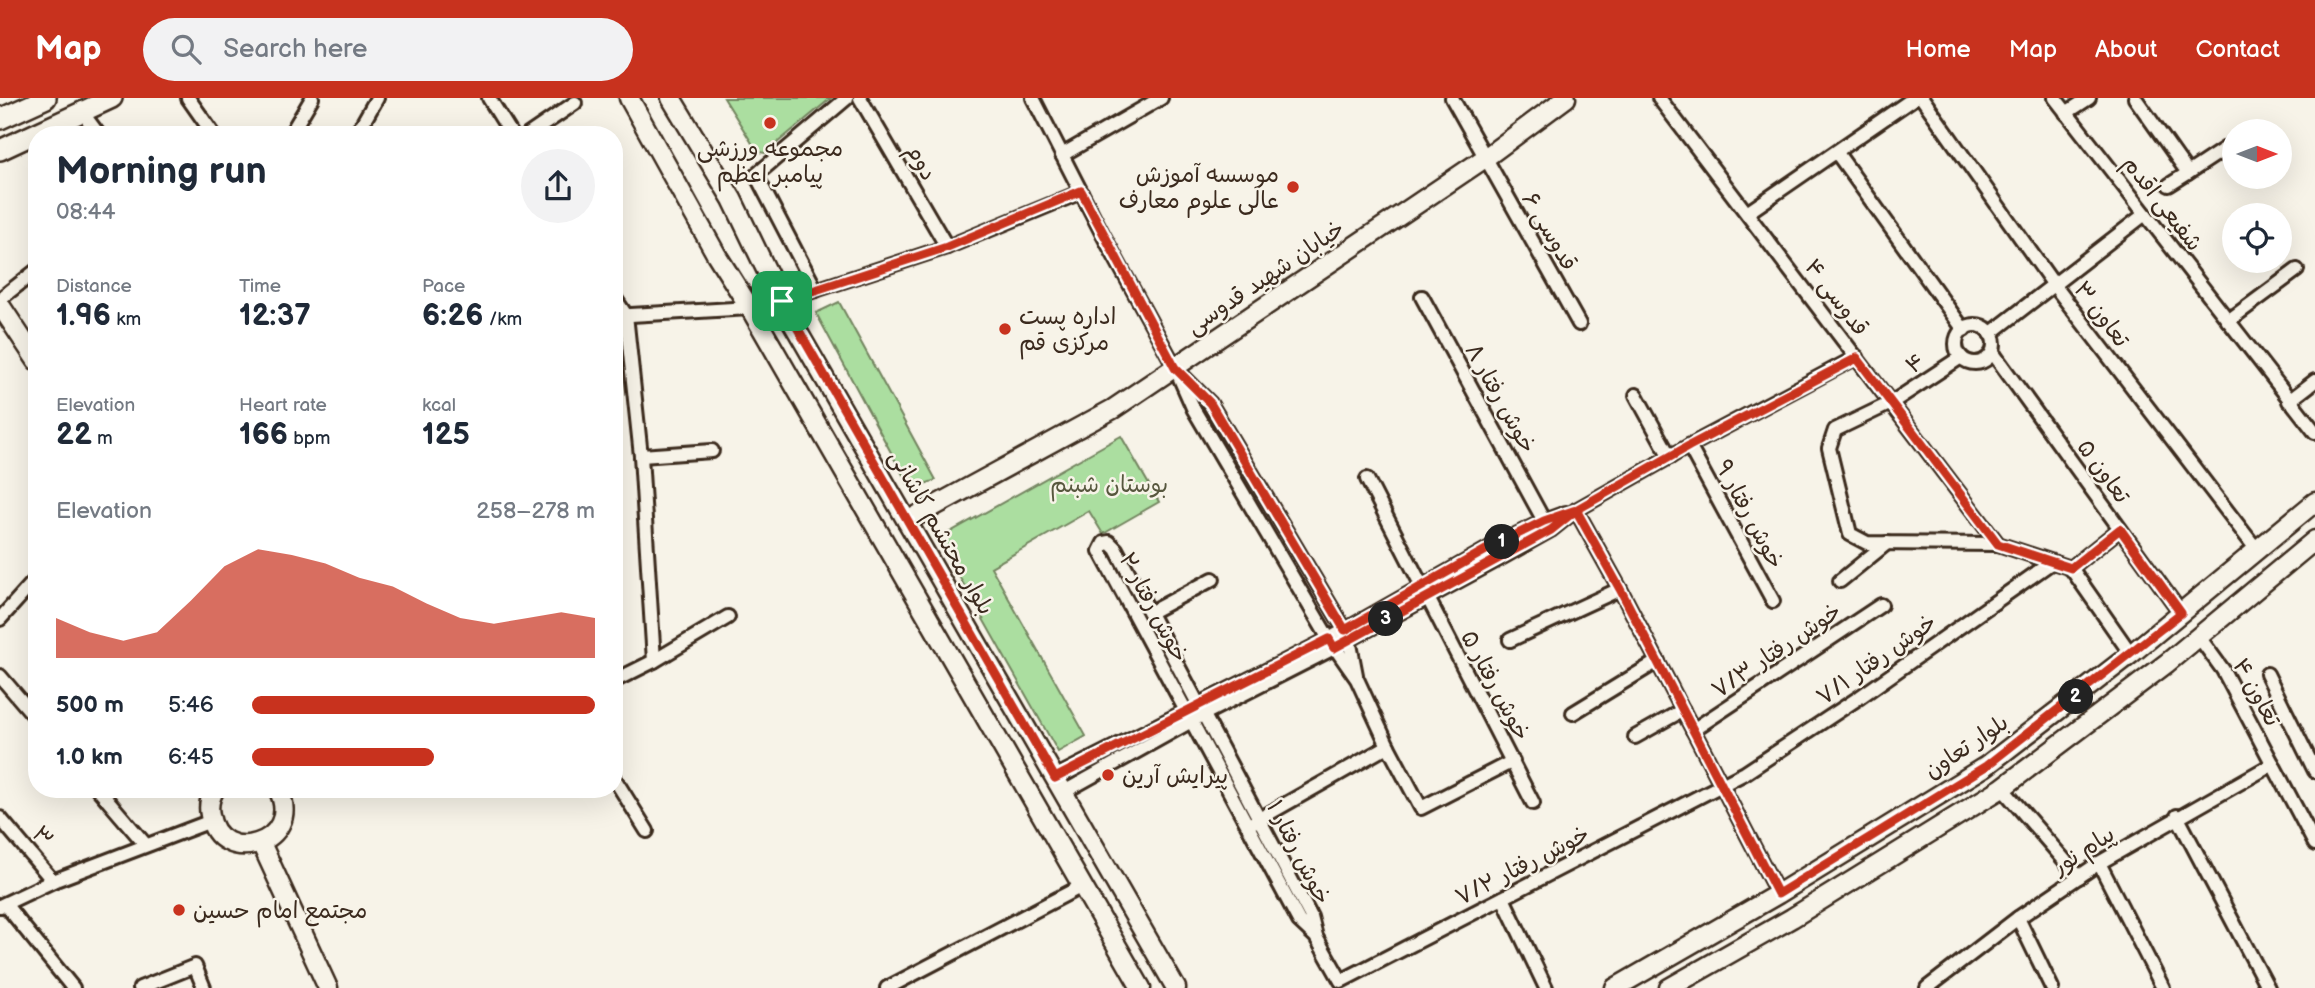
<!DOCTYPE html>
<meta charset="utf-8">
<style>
body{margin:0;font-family:"Balsamiq Sans","Playpen Sans Arabic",sans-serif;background:#f2f2f3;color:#1f2937;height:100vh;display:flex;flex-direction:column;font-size:26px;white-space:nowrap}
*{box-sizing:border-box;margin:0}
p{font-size:23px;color:#747a83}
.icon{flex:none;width:38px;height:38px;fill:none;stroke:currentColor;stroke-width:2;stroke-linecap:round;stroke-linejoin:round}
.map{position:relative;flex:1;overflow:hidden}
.side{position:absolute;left:28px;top:28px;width:595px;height:672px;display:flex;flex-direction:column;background:#fff;border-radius:28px;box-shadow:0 7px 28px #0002}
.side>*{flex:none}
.needle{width:46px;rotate:90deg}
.fabs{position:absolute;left:2222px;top:21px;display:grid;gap:14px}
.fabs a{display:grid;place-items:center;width:70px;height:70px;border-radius:50%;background:#fff;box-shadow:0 7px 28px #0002;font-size:35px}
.pin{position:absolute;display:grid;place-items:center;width:60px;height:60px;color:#fff;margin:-30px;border-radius:14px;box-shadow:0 4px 10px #0006}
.km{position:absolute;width:35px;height:35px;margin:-18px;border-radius:50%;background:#222;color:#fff;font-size:19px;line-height:35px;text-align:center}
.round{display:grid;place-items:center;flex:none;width:74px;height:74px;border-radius:37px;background:#f2f2f3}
.summary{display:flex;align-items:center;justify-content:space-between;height:119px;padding:0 28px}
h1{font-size:38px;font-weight:600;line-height:52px}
.stats{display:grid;grid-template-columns:repeat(3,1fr);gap:10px;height:119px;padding:7px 28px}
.stats div{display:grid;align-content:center}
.stats b{font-size:30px;font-weight:600}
.stats small{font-size:19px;font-weight:400}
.stats p{font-size:19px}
.chart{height:196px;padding:14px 28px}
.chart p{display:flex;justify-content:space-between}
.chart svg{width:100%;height:126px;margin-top:7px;fill:#c8321e;opacity:.7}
ul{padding:0 28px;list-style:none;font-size:23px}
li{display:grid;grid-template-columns:112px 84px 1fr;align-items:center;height:52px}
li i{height:18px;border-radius:9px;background:#c8321e}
header{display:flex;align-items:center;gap:42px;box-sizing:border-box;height:98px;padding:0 35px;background:#c8321e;color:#fff}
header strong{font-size:33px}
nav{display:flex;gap:38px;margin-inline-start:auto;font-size:24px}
.search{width:490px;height:63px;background:#f2f2f3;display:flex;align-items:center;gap:18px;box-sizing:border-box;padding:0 24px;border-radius:38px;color:#747a83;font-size:26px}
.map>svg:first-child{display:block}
.green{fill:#abdea0;stroke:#73845f;stroke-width:2}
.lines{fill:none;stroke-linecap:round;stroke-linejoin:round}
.street-casing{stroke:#3b2a1e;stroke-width:18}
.secondary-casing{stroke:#3b2a1e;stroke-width:23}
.primary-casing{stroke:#3b2a1e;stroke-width:24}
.street{stroke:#f7f3e8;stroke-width:12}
.secondary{stroke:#f7f3e8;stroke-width:18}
.primary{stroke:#f7f3e8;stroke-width:19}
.route-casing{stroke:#fff;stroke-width:14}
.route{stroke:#c8321e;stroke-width:9}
.poi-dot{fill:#c8321e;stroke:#f7f3e8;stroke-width:2.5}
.labels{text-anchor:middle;stroke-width:5;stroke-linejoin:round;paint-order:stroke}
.poi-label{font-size:23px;fill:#3b2a1e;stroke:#f7f3e8;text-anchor:start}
.street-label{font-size:23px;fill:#3b2a1e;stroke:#f7f3e8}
.park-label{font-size:23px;fill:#57573e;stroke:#f7f3e8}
</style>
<header>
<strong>Map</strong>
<div class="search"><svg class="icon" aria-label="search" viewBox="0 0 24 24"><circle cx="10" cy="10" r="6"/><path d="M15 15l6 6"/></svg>Search here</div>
<nav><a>Home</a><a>Map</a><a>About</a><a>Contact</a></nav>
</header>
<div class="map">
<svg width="2315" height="890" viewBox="0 0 2315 890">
<rect width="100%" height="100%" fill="#f7f3e8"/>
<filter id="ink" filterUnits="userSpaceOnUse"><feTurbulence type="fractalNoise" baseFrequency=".0143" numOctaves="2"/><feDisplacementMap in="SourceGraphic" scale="14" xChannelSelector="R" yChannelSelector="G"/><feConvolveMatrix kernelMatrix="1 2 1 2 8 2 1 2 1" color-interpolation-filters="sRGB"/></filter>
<g filter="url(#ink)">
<g class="green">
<polygon points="724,0 831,0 765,55 760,54 755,50"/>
<polygon points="839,204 936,382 919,388 908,386 816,215"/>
<polygon points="1121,338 1159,404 1103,436 1089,413 991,469 1086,638 1058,654 938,441"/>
</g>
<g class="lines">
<defs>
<g id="street">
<polyline points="188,0 214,37"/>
<polyline points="489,0 512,37"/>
<polyline points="860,0 947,149"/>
<polyline points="1033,0 1103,137 1175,269 1194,312 1329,541 1357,581 1388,648 1421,710 1513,663"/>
<polyline points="1452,0 1579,226"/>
<polyline points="1659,0 1998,446 2071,470 2120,431"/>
<polyline points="1922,0 2054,187 2257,452"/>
<polyline points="2055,0 2315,334"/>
<polyline points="2135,0 2188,75 2232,46"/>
<polyline points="82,14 99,37"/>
<polyline points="2066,15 2089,0"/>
<polyline points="290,37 312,0"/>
<polyline points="356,37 377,0"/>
<polyline points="528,37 575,5"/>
<polyline points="1837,55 1964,232"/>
<polyline points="1062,57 1161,0"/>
<polyline points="2169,87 2188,75"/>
<polyline points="1747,115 1914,0"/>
<polyline points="816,192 756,77 847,0"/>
<polyline points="614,199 626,217 641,358 654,563"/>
<polyline points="1422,199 1544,423"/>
<polyline points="0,201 37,172"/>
<polyline points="782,203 947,149 1081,94"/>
<polyline points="614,218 750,210"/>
<polyline points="2228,223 2297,172"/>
<circle cx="1975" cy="246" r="19"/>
<polyline points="1990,236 2145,116"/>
<polyline points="1993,255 2181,515"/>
<polyline points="1961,259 1891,305 1835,332 1829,350 1850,436 1867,445 1998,446"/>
<polyline points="1180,275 1210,305 1345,532 1349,541 1356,577"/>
<polyline points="1636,297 1670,359"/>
<polyline points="2289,303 2315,283"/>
<polyline points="1689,348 1773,503"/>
<polyline points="641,358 712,353"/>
<polyline points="1367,381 1533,705"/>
<polyline points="1576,412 1620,491 1778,796"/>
<polyline points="2071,470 2131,556"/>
<polyline points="1840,483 1887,445"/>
<polyline points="1151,514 1213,481"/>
<polyline points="0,521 37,480"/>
<polyline points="2199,539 2223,572 2315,746"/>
<polyline points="1510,542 1620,491"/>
<polyline points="2267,576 2315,673"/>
<polyline points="0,578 37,621"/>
<polyline points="614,583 654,563 728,519"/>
<polyline points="1573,615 1658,563"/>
<polyline points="1693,632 1881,507"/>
<polyline points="1635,639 1683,612"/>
<polyline points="1055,679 1329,541 1493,448 1544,423 1566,415"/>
<polyline points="614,680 647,733"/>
<polyline points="2002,690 2079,779"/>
<polyline points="98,691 145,746"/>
<polyline points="1064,694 1204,616 1334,550 1499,461 1551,432 1576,412 1689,348 1857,259"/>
<polyline points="2177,718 2268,890"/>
<polyline points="0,720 53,783"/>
<polyline points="1254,724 1388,648"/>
<polyline points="2099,765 2163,890"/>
<polyline points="1503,800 1546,890"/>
<polyline points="5,806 73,890"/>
<polyline points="0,808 53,783 211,723"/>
<polyline points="2018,820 2052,890"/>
<polyline points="1316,839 1311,819 1116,451 1109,444 1104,445 1100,453 1299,823 1316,839 1341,883 1745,675 1860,599 2052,464"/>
<polyline points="140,890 195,868 204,890"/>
<polyline points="887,890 1082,788"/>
<polyline points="1927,890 2018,820 2099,765 2273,666"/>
</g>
<g id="secondary">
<polyline points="629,0 716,156 750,210 1141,890"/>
<polyline points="671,0 732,101 787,215 1176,890"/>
<polyline points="0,207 37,263"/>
<polyline points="907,423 1113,311 1485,60 1566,0"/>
<path d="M215 691C210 699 208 708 210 717 218 771 306 746 278 691"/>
<polyline points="261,745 328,890"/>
<polyline points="1615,890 1778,796 1986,668 2131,556 2315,404"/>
<polyline points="1669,890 1792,820 2002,690 2167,565 2315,442"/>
</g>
<g id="primary">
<polyline points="0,21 46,0"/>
<polyline points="0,52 112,0"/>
</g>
</defs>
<use href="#street" class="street-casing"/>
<use href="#secondary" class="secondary-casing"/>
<use href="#primary" class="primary-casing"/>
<use href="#street" class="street"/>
<use href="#secondary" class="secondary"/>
<use href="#primary" class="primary"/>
</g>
</g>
<g class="lines" filter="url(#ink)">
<defs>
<polyline id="route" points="782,203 947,149 1081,93 1175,270 1210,305 1345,532 1493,448 1544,423 1576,412 1689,348 1857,260 1998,446 2071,470 2120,431 2181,515 1986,668 1778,796 1620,491 1576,412 1551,432 1334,550 1329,541 1055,680 782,203"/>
</defs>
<use href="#route" class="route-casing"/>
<use href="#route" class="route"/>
</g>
<g class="poi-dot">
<circle cx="770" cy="25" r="7"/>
<circle cx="1293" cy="89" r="7"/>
<circle cx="1005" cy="231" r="7"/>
<circle cx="1108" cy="677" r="7"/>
<circle cx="179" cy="812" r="7"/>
</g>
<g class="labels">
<g class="poi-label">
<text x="770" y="58" text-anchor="middle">مجموعه ورزشی<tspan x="770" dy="26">پیامبر اعظم</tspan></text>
<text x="1279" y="84" text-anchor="end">موسسه آموزش<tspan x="1279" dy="26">عالی علوم معارف</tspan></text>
<text x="1019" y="226">اداره پست<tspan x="1019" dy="26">مرکزی قم</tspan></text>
<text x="1122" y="685">پیرایش آرین</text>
<text x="193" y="820">مجتمع امام حسین</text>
</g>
<g class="street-label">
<text transform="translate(922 64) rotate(60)" y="8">دوم</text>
<text transform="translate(2163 105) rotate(52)" y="8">شفیعی اقدم</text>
<text transform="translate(1550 133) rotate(60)" y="8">قدوسی ۶</text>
<text transform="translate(1265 179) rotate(-34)" y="8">خیابان شهید قدوسی</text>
<text transform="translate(1837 199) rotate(53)" y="8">قدوسی ۴</text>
<text transform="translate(2102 216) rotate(53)" y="8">تعاون ۳</text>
<text transform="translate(1915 265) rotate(-34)" y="8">۴</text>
<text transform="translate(1501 300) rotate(61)" y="8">خوش رفتار ۸</text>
<text transform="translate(2104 373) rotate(54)" y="8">تعاون ۵</text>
<text transform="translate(1750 416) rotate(62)" y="8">خوش رفتار ۹</text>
<text transform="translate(942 434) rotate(60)" y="8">بلوار محتشم کاشانی</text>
<text transform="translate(1154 509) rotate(62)" y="8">خوش رفتار ۲</text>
<text transform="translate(1776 552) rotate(-34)" y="8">خوش رفتار ۷/۳</text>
<text transform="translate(1876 561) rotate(-35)" y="8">خوش رفتار ۷/۱</text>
<text transform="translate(1496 587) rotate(62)" y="8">خوش رفتار ۵</text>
<text transform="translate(2257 594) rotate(61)" y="8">تعاون ۴</text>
<text transform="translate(1966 648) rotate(-34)" y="8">بلوار تعاون</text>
<text transform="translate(43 738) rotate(49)" y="8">۳</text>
<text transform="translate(2083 752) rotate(-33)" y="8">پیام نور</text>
<text transform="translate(1299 754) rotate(63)" y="8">خوش رفتار ۱</text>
<text transform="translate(1522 767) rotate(-27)" y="8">خوش رفتار ۷/۲</text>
</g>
<g class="park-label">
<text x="1109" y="394">بوستان شبنم</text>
</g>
</g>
</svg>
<div class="fabs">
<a><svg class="needle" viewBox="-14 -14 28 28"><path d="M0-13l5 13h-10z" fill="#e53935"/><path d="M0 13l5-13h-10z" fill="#747a83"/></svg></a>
<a><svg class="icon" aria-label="locate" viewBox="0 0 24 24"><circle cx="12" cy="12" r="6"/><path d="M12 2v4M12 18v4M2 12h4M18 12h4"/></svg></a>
</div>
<div class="pin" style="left:782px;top:203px;background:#1e9e55"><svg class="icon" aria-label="arrive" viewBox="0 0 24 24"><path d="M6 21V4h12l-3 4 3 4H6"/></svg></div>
<b class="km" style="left:1502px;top:444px">1</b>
<b class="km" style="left:2076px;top:599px">2</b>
<b class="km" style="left:1386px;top:521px">3</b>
<section class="side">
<div class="summary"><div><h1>Morning run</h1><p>08:44</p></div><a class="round"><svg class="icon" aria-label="share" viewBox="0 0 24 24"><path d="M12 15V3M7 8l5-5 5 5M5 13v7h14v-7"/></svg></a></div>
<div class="stats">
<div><p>Distance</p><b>1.96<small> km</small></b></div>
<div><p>Time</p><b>12:37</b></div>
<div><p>Pace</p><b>6:26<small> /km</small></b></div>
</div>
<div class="stats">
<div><p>Elevation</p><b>22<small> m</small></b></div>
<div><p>Heart rate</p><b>166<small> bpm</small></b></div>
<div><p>kcal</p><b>125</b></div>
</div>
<div class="chart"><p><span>Elevation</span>258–278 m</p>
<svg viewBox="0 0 160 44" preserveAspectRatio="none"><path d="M0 44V30L10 35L20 38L30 35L40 24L50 12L60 6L70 8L80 11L90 16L100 19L110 25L120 30L130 32L140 30L150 28L160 30V44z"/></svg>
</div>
<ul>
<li><b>500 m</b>5:46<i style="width:100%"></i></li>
<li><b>1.0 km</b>6:45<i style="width:53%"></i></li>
</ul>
</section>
</div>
